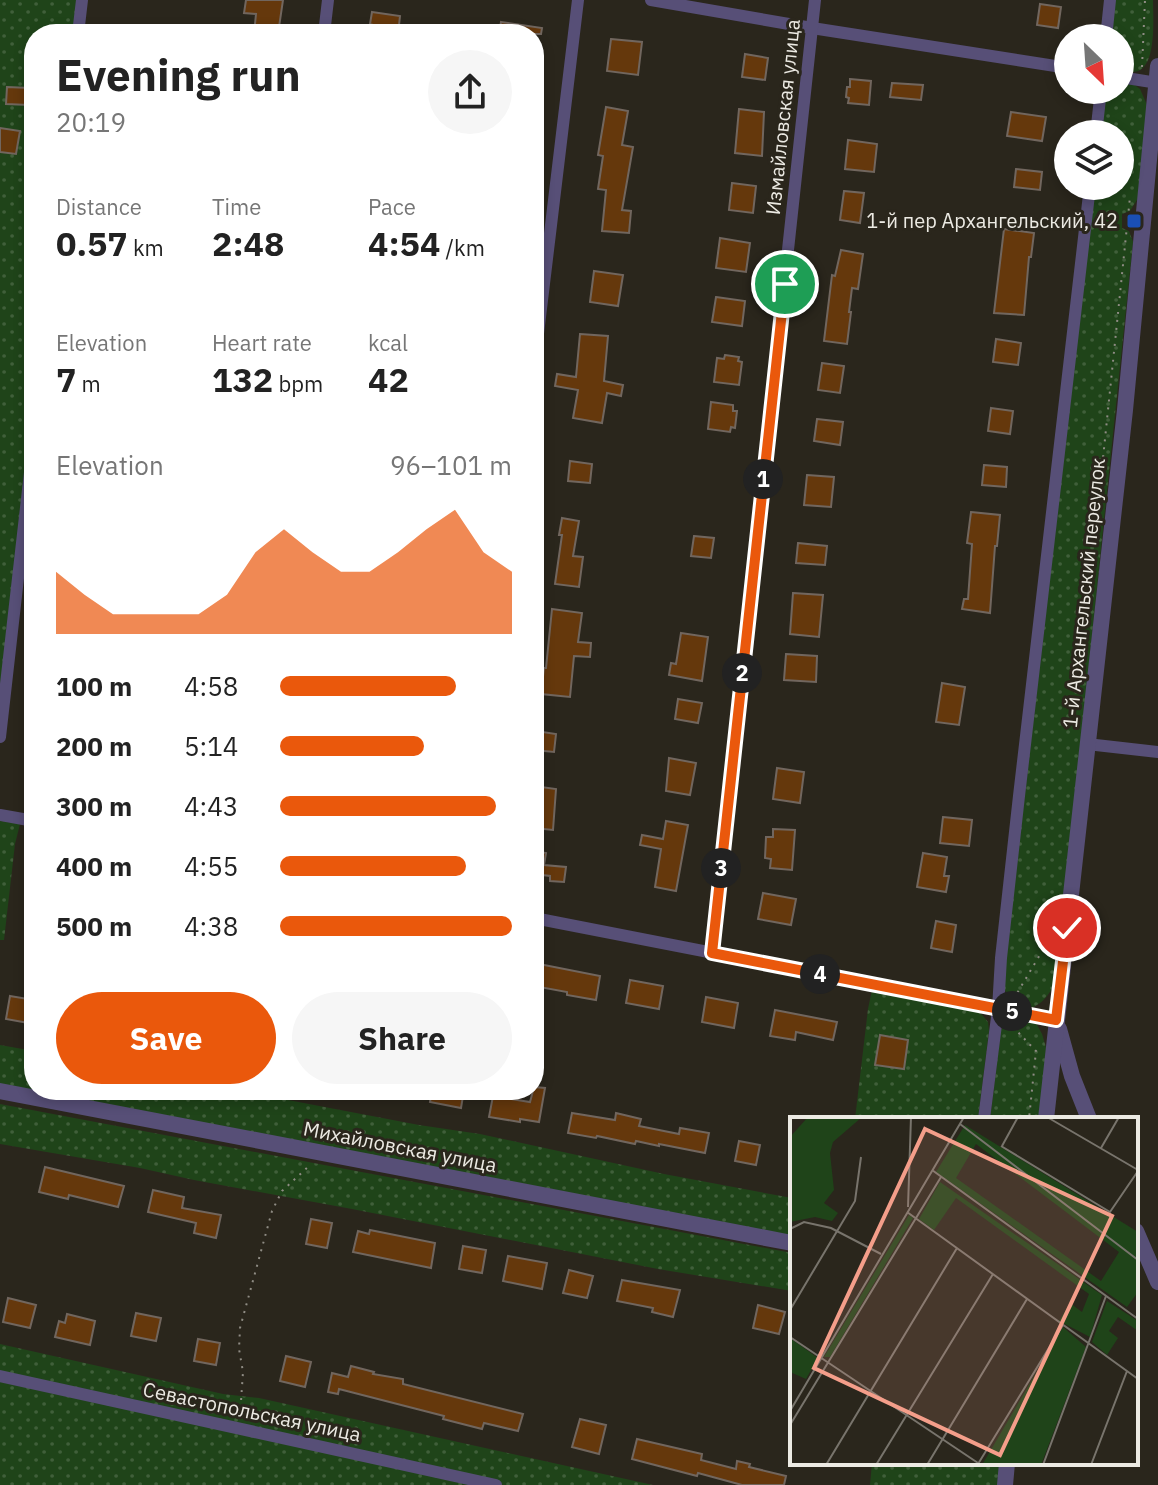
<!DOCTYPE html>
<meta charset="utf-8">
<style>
body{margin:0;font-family:"IBM Plex Sans",sans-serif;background:#f6f6f6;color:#222;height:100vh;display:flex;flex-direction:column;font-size:30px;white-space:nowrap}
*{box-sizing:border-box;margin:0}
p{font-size:26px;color:#767676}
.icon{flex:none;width:44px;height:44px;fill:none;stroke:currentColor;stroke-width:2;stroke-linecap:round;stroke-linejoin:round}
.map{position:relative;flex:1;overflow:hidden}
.panel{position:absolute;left:24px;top:24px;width:520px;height:1076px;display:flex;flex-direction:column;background:#fff;border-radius:32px;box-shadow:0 4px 12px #0003}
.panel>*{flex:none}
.needle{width:52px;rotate:155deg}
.controls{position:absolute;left:1054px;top:24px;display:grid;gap:16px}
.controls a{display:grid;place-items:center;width:80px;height:80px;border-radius:50%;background:#fff;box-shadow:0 4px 12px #0003;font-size:40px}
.pin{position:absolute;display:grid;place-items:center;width:68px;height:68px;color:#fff;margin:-34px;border:4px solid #fff;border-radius:50%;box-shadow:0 2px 8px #0007}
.km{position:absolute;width:40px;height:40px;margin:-20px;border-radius:50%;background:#222;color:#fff;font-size:22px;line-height:40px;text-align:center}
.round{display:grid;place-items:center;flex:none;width:84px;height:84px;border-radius:42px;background:#f6f6f6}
.summary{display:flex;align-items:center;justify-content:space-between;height:136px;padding:0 32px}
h1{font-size:44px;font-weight:700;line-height:60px}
.metrics{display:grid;grid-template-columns:repeat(3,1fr);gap:12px;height:136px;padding:8px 32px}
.metrics div{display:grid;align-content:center}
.metrics b{font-size:34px;font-weight:700}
.metrics small{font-size:22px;font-weight:400}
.metrics p{font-size:22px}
.chart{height:224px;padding:16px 32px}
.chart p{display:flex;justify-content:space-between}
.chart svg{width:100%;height:144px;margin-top:8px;fill:#ea580c;opacity:.7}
.primary-button{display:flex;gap:16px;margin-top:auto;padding:16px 32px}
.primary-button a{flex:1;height:92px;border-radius:48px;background:#ea580c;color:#fff;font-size:32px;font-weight:700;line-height:92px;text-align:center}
.primary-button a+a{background:#f6f6f6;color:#222}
ul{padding:0 32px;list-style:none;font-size:26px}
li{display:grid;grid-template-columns:128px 96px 1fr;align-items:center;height:60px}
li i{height:20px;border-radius:10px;background:#ea580c}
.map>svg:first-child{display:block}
.grass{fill:url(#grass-dots)}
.building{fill:#65380c;stroke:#71665e;stroke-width:2}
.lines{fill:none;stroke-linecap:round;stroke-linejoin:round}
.path{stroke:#8f8c84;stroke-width:2;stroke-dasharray:2 6;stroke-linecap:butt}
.minor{stroke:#574f77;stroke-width:12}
.tertiary{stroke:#574f77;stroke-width:16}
.route-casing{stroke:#fff;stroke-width:16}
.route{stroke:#ea580c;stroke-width:10}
.transit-dot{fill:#1a4fb4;stroke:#2a261c;stroke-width:3}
.labels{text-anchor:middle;stroke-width:6;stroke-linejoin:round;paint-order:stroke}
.street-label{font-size:20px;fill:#eceae3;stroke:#2a261c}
.poi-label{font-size:20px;fill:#eceae3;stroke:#2a261c;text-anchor:end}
.inset-road{fill:none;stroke:#78746c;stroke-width:2}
.view{fill:#f49e8a;fill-opacity:0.15;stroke:#f49e8a;stroke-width:4}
.inset-edge{fill:none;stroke:#eceae3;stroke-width:4}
</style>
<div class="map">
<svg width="1158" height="1485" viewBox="0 0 1158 1485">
<defs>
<pattern id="grass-dots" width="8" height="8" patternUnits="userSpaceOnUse" patternTransform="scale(2)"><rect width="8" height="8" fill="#1f4419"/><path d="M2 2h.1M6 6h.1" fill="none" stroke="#405f3a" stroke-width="1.8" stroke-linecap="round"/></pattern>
</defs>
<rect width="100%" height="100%" fill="#2a261c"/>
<g class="grass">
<polygon points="0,0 80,0 75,34 34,34 34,390 0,695"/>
<path d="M1113 0H1153C1153 18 1158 73 1132 72 1130 72 1122 69 1120 69V38H1110Z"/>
<path d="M1132 83 1140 89 1147 105 1140 195 1130 211 1122 214V228L1129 231 1133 242 1056 980C1049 998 1032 1019 1012 1001 1007 997 1005 990 1003 984L1095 186H1120V134H1101L1105 97 1110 90H1120V84Z"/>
<polygon points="0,821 20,824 15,844 4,940 0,940"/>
<polygon points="872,990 979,1011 988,1022 989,1031 978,1119 855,1119 868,1009"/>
<polygon points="1020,1019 1036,1023 1042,1034 1048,1054 1040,1119 990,1119 1001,1030 1009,1020"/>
<polygon points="0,1045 34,1051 34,1090 236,1090 419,1125 480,1134 664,1174 792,1198 792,1236 0,1085"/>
<polygon points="0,1104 792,1253 792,1291 658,1269 352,1209 194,1180 140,1168 0,1144"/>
<polygon points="0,1344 223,1394 259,1398 653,1485 0,1485"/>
<polygon points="872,1463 1001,1463 998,1485 870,1485"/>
</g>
<g class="building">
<polygon points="246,0 283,0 278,34 254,34 256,14 244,13"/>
<polygon points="1040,4 1061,7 1058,28 1037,25"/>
<polygon points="372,12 400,16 398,34 372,34 373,25 370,24"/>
<polygon points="501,22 542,28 541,34 499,34"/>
<polygon points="611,39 642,42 638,75 607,71"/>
<polygon points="745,54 768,58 765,80 742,77"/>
<polygon points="850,79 871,81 869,105 848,103 849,98 846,97 847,87 850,87"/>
<polygon points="892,83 923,85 921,100 890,97"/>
<polygon points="7,87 30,88 29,105 6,104"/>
<polygon points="606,107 628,111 622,145 633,147 622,210 631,211 629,233 602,231 606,190 598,189 603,156 598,155"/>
<polygon points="739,109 764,112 762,156 735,153"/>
<polygon points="1011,112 1046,117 1042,141 1007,136"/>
<polygon points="0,128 20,131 16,154 0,152"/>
<polygon points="848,140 877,144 874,172 845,169"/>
<polygon points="1016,169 1042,172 1040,190 1014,187"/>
<polygon points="732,183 756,186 753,213 729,210"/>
<polygon points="844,191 864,193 860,223 840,220"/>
<polygon points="1004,229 1034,233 1031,257 1029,257 1024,315 994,313"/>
<polygon points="720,238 750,243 746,272 716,268"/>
<polygon points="841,250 863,254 858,289 852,288 849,312 851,312 847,344 824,341 832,275 835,276"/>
<polygon points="594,271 623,275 618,306 590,302"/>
<polygon points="716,297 745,301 742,326 712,322"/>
<polygon points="580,334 608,336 604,381 623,385 621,396 607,393 602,423 573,418 578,390 555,386 557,374 576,377"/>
<polygon points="996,339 1021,343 1018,365 993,362"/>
<polygon points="725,355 739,357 738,361 742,362 739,385 714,382 717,358 724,359"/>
<polygon points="822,363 844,366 840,393 818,390"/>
<polygon points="711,402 733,405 733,411 737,411 735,428 731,427 730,432 708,429"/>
<polygon points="991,408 1013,411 1010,434 988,431"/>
<polygon points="817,419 843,422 840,445 814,441"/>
<polygon points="570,461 592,464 590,483 568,481"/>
<polygon points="984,465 1007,467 1006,487 982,485"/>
<polygon points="807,475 834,477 831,507 804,505"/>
<polygon points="971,512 1000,515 997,546 995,546 990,613 962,609 964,599 968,599 972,544 967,543"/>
<polygon points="562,518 579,521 573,556 583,557 579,587 555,584 562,535 559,535"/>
<polygon points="694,536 714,538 711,558 691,556"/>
<polygon points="798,543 827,546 825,565 796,563"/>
<polygon points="793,593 823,595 819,637 790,634"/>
<polygon points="552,609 582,613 578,642 591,643 590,657 574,656 570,697 541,694 544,668 546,668"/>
<polygon points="681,633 708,637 702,681 669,675 671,663 676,664"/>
<polygon points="786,654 817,656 816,682 784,680"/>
<polygon points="942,683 965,687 959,725 936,722"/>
<polygon points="678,699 702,703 698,723 675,719"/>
<polygon points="536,731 556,734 554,752 534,750"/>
<polygon points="669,758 696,763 690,795 666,791"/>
<polygon points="777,768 804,772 800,803 773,799"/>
<polygon points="534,786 556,789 553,830 534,828"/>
<polygon points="943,817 972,820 969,846 940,843"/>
<polygon points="666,821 688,825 676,891 655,887 661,849 640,845 642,835 663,839"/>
<polygon points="773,829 795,830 792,870 770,868 771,859 765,858 766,837 773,837"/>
<polygon points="534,851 546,853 544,865 566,867 564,882 550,881 550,876 534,874"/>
<polygon points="923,853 947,857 944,876 949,876 946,892 917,887"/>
<polygon points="763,893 796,899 791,925 758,919"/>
<polygon points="936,921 956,925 952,952 931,948"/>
<polygon points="534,963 600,976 596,1000 567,995 567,992 534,986"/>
<polygon points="630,980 663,986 659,1009 626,1003"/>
<polygon points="10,996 34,1000 34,1024 6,1019"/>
<polygon points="706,997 738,1003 734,1028 702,1022"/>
<polygon points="775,1010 837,1022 833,1040 796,1032 795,1040 770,1036"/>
<polygon points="880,1035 908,1040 904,1069 875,1065"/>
<polygon points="534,1087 545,1088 539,1122 520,1119 520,1122 489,1117 493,1096 530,1102"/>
<polygon points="432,1090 464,1090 461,1108 430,1102"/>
<polygon points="572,1113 615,1120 616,1113 641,1119 639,1126 679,1134 680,1128 709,1133 705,1153 659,1144 659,1146 636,1141 635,1144 597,1136 596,1138 568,1133"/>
<polygon points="739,1141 760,1145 756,1165 735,1161"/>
<polygon points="45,1167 124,1186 118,1207 69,1195 68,1199 39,1192"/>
<polygon points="153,1190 184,1197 182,1208 221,1215 216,1238 194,1233 196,1223 148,1212"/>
<polygon points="311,1219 332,1223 327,1248 306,1244"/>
<polygon points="370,1230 435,1243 431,1268 353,1252 358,1231 369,1234"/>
<polygon points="463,1246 486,1250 482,1273 459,1269"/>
<polygon points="508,1256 547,1263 542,1289 503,1281"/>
<polygon points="569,1270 593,1276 587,1298 563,1293"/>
<polygon points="622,1280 680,1290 673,1317 652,1312 653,1308 617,1301"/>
<polygon points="8,1298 36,1305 30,1328 3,1322"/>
<polygon points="758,1305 785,1312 779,1334 753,1328"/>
<polygon points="136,1313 161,1318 156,1341 131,1336"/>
<polygon points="67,1314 95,1321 90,1345 55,1337 59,1321 65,1323"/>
<polygon points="198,1339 220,1343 216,1365 194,1361"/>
<polygon points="286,1356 311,1362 305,1387 280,1381"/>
<polygon points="351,1366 374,1372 373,1374 403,1379 403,1384 523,1414 518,1431 484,1423 482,1429 443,1419 444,1416 339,1389 338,1394 328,1392 332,1373 348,1377"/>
<polygon points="580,1419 606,1425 599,1454 572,1447"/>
<polygon points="637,1439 702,1454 701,1460 736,1469 737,1461 750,1464 749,1467 786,1476 784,1485 742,1485 698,1473 697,1476 632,1459"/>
</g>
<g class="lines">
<g class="path">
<polyline points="1142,67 1145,0"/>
<polyline points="1099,497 1130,197"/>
<polyline points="1016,1000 1016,995 1050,938 1051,932"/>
<polyline points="1013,1027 1036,1051 1029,1119"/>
<polyline points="240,1416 243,1372 239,1349 240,1328 272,1211 282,1191 309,1166"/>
</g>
<g class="minor">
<polyline points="651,0 812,28 1068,68"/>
<polyline points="78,34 82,0"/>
<polyline points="324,34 328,0"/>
<polyline points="1106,38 1110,0"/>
<polyline points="1120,77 1158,83"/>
<polyline points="1096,134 1101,90"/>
<polyline points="534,367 578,0"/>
<polyline points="0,737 34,437"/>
<polyline points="1087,744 1158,752"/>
<polyline points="0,815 34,821"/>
<polyline points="534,918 1056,1020"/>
<polyline points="712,953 815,0"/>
<polyline points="984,1119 998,1009 1001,958 1019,796 1090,186"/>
<polyline points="0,1376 496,1485"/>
</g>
<g class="tertiary">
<polyline points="1059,1029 1072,1076 1089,1119"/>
<polyline points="0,1091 792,1243"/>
<polyline points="1046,1119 1125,410 1158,66"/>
<polyline points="1136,1231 1158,1282"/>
<polyline points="1005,1485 1007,1463"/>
</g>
</g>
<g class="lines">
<defs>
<polyline id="route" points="785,284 712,953 1056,1020 1067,928"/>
</defs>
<use href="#route" class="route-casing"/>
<use href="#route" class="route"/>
</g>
<rect class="transit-dot" x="1126" y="213" width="16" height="16" rx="4"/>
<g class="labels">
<g class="street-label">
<text transform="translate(783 117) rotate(-84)" y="7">Измайловская улица</text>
<text transform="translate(1084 593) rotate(-84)" y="7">1-й Архангельский переулок</text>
<text transform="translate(400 1147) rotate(11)" y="7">Михайловская улица</text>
<text transform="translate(252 1412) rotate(12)" y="7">Севастопольская улица</text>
</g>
<g class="poi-label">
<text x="1118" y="228">1-й пер Архангельский, 42</text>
</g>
</g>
<g transform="translate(790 1117)">
<rect width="348" height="348" fill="#2a261c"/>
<path d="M18 0H72L43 25 40 36 44 73 34 86 48 96 42 104 25 100 0 105V20ZM175 8 348 115V175L337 190 146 55ZM186 27 329 135 311 164 166 61ZM150 65 312 178 300 220 269 204 280 186 292 195 299 177 166 81 144 113 129 102ZM119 98 123 101 40 240H34ZM317 184 348 204V214L328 200 319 214 328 221 317 238 302 225ZM273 210 296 230 251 348H192ZM0 221 28 241 16 262 0 255Z" fill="#1f4419" fill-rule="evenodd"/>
<path class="inset-road" d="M257 0 348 53M170 7 348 143M211 29 320 95 348 54M212 29 228 0M311 31 329 0M142 53 348 202M118 90 121 0M117 95 348 262M0 112 14 105 41 111 91 137M0 193 65 84 71 40M0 220 191 348M0 294 174 0M0 308 151 60M188 347 273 208M36 348 167 131M86 348 203 157M137 348 237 182M253 348 316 179M301 348 337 254"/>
<path class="view" d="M135 12 322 99 210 338 24 251Z"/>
<rect width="348" height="348" class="inset-edge"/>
</g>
</svg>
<div class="controls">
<a><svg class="needle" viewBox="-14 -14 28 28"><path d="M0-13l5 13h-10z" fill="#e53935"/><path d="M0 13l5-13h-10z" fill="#767676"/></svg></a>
<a><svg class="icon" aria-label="layers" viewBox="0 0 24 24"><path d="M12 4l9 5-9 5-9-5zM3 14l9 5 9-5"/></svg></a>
</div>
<div class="pin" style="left:785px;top:284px;background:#1e9e55"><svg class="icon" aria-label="arrive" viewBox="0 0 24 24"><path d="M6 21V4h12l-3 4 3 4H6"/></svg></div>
<div class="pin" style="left:1067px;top:928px;background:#d93025"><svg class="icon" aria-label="check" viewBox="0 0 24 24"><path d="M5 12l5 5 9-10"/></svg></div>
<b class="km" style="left:763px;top:479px">1</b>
<b class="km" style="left:742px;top:673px">2</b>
<b class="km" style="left:721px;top:868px">3</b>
<b class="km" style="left:820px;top:974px">4</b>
<b class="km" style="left:1012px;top:1011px">5</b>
<section class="panel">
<div class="summary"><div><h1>Evening run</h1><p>20:19</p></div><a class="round"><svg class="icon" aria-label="share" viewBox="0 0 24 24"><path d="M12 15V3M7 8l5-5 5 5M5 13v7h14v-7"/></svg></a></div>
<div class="metrics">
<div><p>Distance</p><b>0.57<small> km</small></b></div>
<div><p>Time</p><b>2:48</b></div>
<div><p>Pace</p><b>4:54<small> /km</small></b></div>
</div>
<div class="metrics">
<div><p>Elevation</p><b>7<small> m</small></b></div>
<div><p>Heart rate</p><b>132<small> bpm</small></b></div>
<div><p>kcal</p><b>42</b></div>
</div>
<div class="chart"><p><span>Elevation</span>96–101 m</p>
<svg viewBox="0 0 160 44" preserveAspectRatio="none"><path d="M0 44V25L10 32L20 38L30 38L40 38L50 38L60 32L70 19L80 12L90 19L100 25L110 25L120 19L130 12L140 6L150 19L160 25V44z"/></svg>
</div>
<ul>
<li><b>100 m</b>4:58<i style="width:76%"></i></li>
<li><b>200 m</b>5:14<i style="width:62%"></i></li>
<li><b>300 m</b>4:43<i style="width:93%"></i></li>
<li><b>400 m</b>4:55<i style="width:80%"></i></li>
<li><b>500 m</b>4:38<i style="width:100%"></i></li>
</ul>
<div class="primary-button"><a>Save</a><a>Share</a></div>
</section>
</div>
